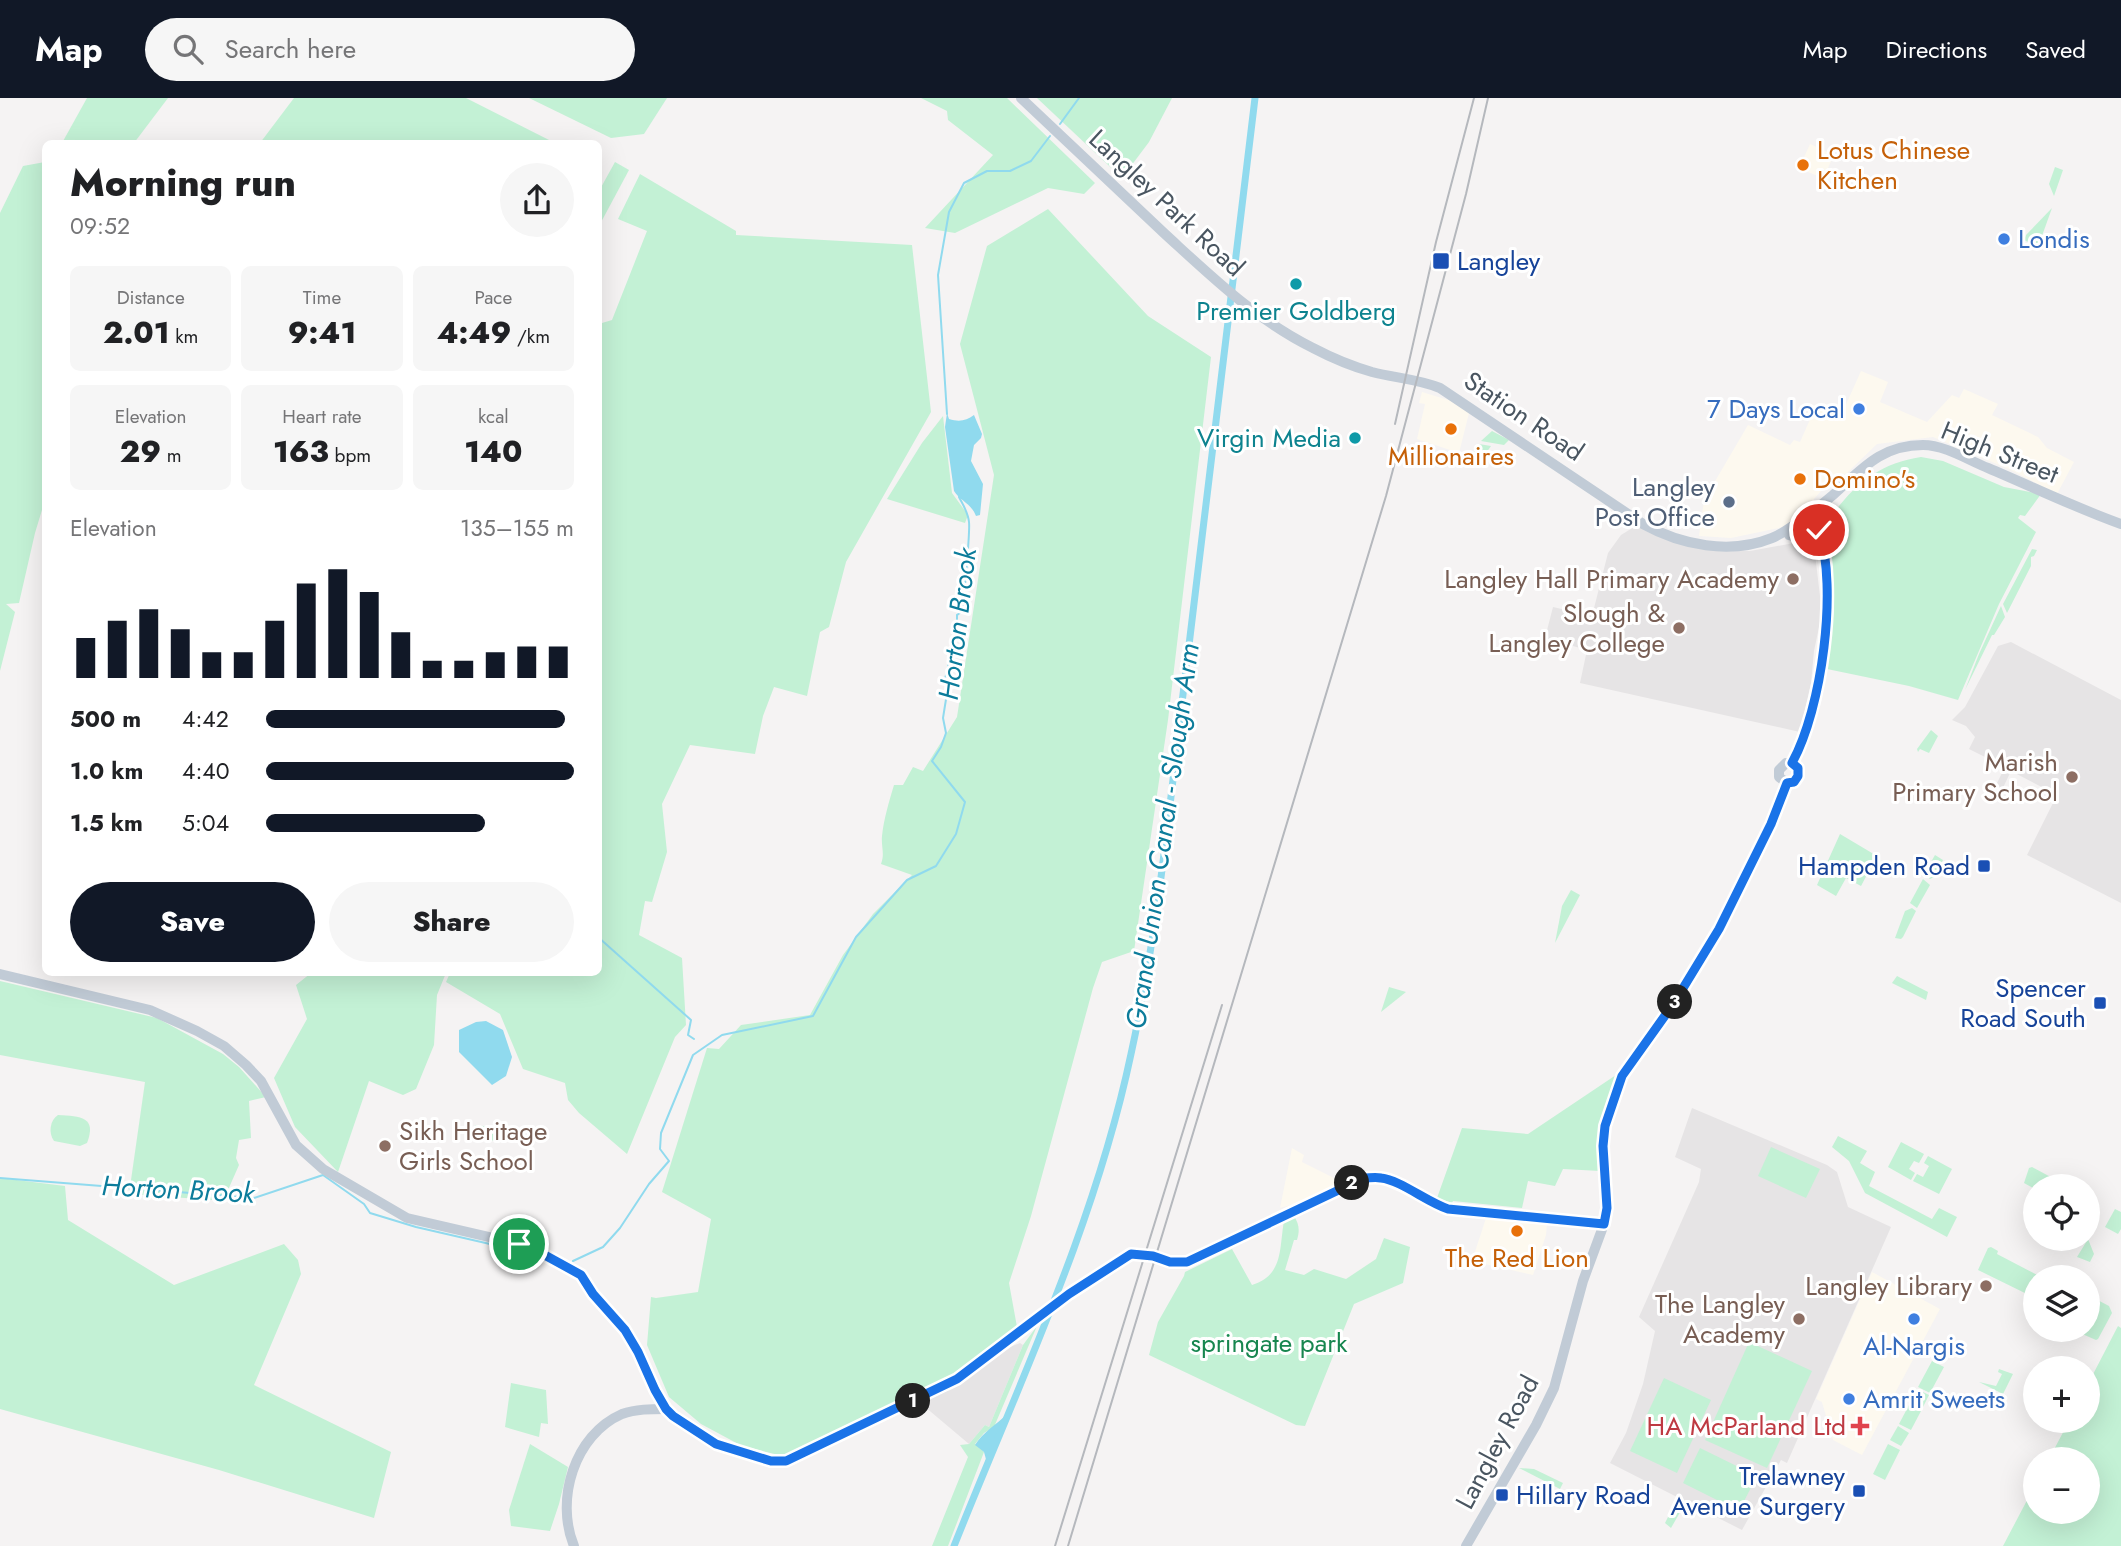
<!DOCTYPE html>
<meta charset="utf-8">
<style>
body{margin:0;font-family:Jost,sans-serif;background:#f6f6f6;color:#202124;height:100vh;display:flex;flex-direction:column;font-size:26px;white-space:nowrap}
*{box-sizing:border-box;margin:0}
p{font-size:23px;color:#757577}
.icon{flex:none;width:38px;height:38px;fill:none;stroke:currentColor;stroke-width:2;stroke-linecap:round;stroke-linejoin:round}
.map{position:relative;flex:1;overflow:hidden}
.details{position:absolute;left:42px;top:42px;width:560px;height:836px;display:flex;flex-direction:column;background:#fff;border-radius:10px;box-shadow:0 7px 28px #0002}
.details>*{flex:none}
.fabs{position:absolute;left:2023px;top:1076px;display:grid;gap:14px}
.fabs a{display:grid;place-items:center;width:77px;height:77px;border-radius:50%;background:#fff;box-shadow:0 7px 28px #0002;font-size:35px}
.pin{position:absolute;display:grid;place-items:center;width:60px;height:60px;color:#fff;margin:-30px;border:4px solid #fff;border-radius:50%;box-shadow:0 2px 7px #0007}
.km{position:absolute;width:35px;height:35px;margin:-18px;border-radius:50%;background:#222;color:#fff;font-size:19px;line-height:35px;text-align:center}
.round{display:grid;place-items:center;flex:none;width:74px;height:74px;border-radius:37px;background:#f6f6f6}
.summary{display:flex;align-items:center;justify-content:space-between;height:119px;padding:0 28px}
h1{font-size:38px;font-weight:800;line-height:52px}
.figures{display:grid;grid-template-columns:repeat(3,1fr);gap:10px;height:119px;padding:7px 28px}
.figures div{display:grid;align-content:center;border-radius:10px;background:#f6f6f6;text-align:center}
.figures b{font-size:30px;font-weight:800}
.figures small{font-size:19px;font-weight:400}
.figures p{font-size:19px}
.chart{height:196px;padding:14px 28px}
.chart p{display:flex;justify-content:space-between}
.chart svg{width:100%;height:126px;margin-top:7px;stroke:#111827;stroke-width:6}
.button{display:flex;gap:14px;margin-top:auto;padding:14px 28px}
.button a{flex:1;height:80px;border-radius:42px;background:#111827;color:#fff;font-size:28px;font-weight:800;line-height:80px;text-align:center}
.button a+a{background:#f6f6f6;color:#202124}
ul{padding:0 28px;list-style:none;font-size:23px}
li{display:grid;grid-template-columns:112px 84px 1fr;align-items:center;height:52px}
li i{height:18px;border-radius:9px;background:#111827}
header{display:flex;align-items:center;gap:42px;box-sizing:border-box;height:98px;padding:0 35px;background:#111827;color:#fff}
header strong{font-size:33px}
nav{display:flex;gap:38px;margin-inline-start:auto;font-size:24px}
.search{width:490px;height:63px;background:#f6f6f6;display:flex;align-items:center;gap:18px;box-sizing:border-box;padding:0 24px;border-radius:38px;color:#757577;font-size:26px}
.map>svg:first-child{display:block}
.commercial{fill:#fdf9ef}
.education{fill:#e6e4e5}
.green{fill:#c3f1d5}
.water{fill:#90daee}
.lines{fill:none;stroke-linecap:round;stroke-linejoin:round}
.stream{stroke:#90daee;stroke-width:2}
.canal{stroke:#90daee;stroke-width:7}
.secondary{stroke:#c1cbd6;stroke-width:10}
.rail{stroke:#b5b8bd;stroke-width:2}
.secondary-bridge{stroke:#c1cbd6;stroke-width:10}
.route-casing{stroke:#fff;stroke-width:14}
.route{stroke:#1a73e8;stroke-width:9}
.food-dot{fill:#e8710a;stroke:#fff;stroke-width:2.5}
.shop-dot{fill:#3f7fe0;stroke:#fff;stroke-width:2.5}
.transit-dot{fill:#1a4fb4;stroke:#fff;stroke-width:2.5}
.culture-dot{fill:#0f9aa8;stroke:#fff;stroke-width:2.5}
.service-dot{fill:#5c6f8a;stroke:#fff;stroke-width:2.5}
.education-dot{fill:#8d6e63;stroke:#fff;stroke-width:2.5}
.health-dot{fill:#e0444e;stroke:#fff;stroke-width:2.5}
.labels{text-anchor:middle;stroke-width:6;stroke-linejoin:round;paint-order:stroke}
.food-label{font-size:26px;fill:#c56008;stroke:#fff;text-anchor:start}
.street-label{font-size:26px;fill:#4a5661;stroke:#fff}
.shop-label{font-size:26px;fill:#366cbe;stroke:#fff;text-anchor:start}
.transit-label{font-size:26px;fill:#164399;stroke:#fff;text-anchor:end}
.culture-label{font-size:26px;fill:#0d838f;stroke:#fff}
.service-label{font-size:26px;fill:#4e5e75;stroke:#fff;text-anchor:end}
.education-label{font-size:26px;fill:#785e54;stroke:#fff;text-anchor:end}
.park-label{font-size:26px;fill:#17864f;stroke:#fff}
.health-label{font-size:26px;fill:#be3a42;stroke:#fff;text-anchor:end}
.water-label{font-size:28px;font-style:italic;fill:#0c7c9b;stroke:#fff}
</style>
<header>
<strong>Map</strong>
<div class="search"><svg class="icon" aria-label="search" viewBox="0 0 24 24"><circle cx="10" cy="10" r="6"/><path d="M15 15l6 6"/></svg>Search here</div>
<nav><a>Map</a><a>Directions</a><a>Saved</a></nav>
</header>
<div class="map">
<svg width="2121" height="1448" viewBox="0 0 2121 1448">
<rect width="100%" height="100%" fill="#f5f3f3"/>
<g class="commercial">
<polygon points="1810,46 1834,57 1828,70 1850,79 1845,90 1799,70"/>
<polygon points="1861,273 1888,284 1880,304 1927,324 1952,297 1959,300 1964,291 1998,306 1992,317 2038,339 2047,350 2074,364 2057,396 2011,372 1933,339 1877,346 1847,375 1841,378 1836,376 1814,401 1813,407 1783,429 1731,440 1699,438 1704,402 1748,327 1790,347 1794,342 1800,344 1812,317 1811,312 1844,311"/>
<polygon points="1422,294 1455,304 1469,315 1459,355 1417,341 1425,306 1419,305"/>
<polygon points="1292,1050 1304,1057 1302,1064 1334,1080 1337,1086 1298,1105 1280,1110"/>
<polygon points="1487,1117 1547,1126 1546,1137 1533,1177 1472,1163"/>
<polygon points="1872,1174 1940,1211 1862,1357 1833,1342 1822,1304 1816,1301"/>
</g>
<g class="education">
<polygon points="1635,425 1712,451 1750,453 1794,445 1811,450 1815,456 1822,515 1814,553 1811,585 1800,634 1580,585 1587,552 1545,540 1553,509 1592,518 1608,455 1621,437 1634,429"/>
<polygon points="2011,544 2121,602 2121,805 2027,757 2057,697 2011,673 1999,698 1991,694 1993,693 2005,669 1969,651 1975,639 1966,628 1952,622 1965,609 1998,548"/>
<polygon points="1692,1010 1827,1067 1837,1074 1848,1109 1891,1129 1787,1365 1781,1362 1742,1432 1610,1365 1626,1335 1643,1286 1655,1233 1639,1219 1699,1084 1701,1071 1675,1059"/>
<polygon points="1020,1245 1023,1247 989,1329 985,1327 969,1346 918,1303 998,1254"/>
</g>
<g class="green">
<polygon points="87,0 168,0 134,45 62,45"/>
<polygon points="294,0 466,0 555,45 260,45"/>
<polygon points="529,0 667,0 644,36 611,40"/>
<polygon points="921,0 1007,0 1095,85 1084,96 1048,90 955,135 925,130 993,57 948,22 947,13"/>
<polygon points="1037,0 1172,0 1149,44 1122,80"/>
<polygon points="45,64 45,402 35,435 19,505 6,506 15,514 0,573 0,115 23,68"/>
<polygon points="615,64 629,72 599,128 599,93"/>
<polygon points="2055,69 2063,72 2054,98 2049,86"/>
<polygon points="640,76 736,133 736,137 912,147 931,314 846,464 829,529 820,534 807,598 774,589 763,618 755,656 690,647 662,706 667,754 652,804 645,803 639,837 682,860 686,927 675,939 627,1056 579,1015 568,1002 565,985 523,971 500,916 446,884 450,875 598,875 599,223 602,225 612,222 647,133 618,121"/>
<polygon points="2052,110 2038,149 2024,142 2026,137"/>
<path d="M1048 111 1148 218 1211 259 1168 622 1134 853 1102 864 1093 890 1031 1118 1009 1185 1017 1229 954 1278 783 1358 742 1348 701 1326 669 1299 647 1247 651 1199 656 1200 698 1194 711 1121 662 1094 707 950 719 951 741 927 810 917 843 857 873 816 912 777 881 766C885 756 881 748 882 738 884 720 889 704 894 687H903L913 669 923 673 957 619 994 377 960 246 987 148Z"/>
<polygon points="943,318 952,395 968,417 965,425 887,401 922,345"/>
<polygon points="1492,333 1509,342 1504,347 1481,343"/>
<polygon points="1479,346 1491,348 1477,368 1469,363"/>
<path d="M1921 359 1943 363 2004 389 2041 396 2025 418 2020 417 2018 420 2036 434 1999 506 1958 602 1909 588 1827 571 1834 511 1828 423C1852 388 1879 365 1921 359Z"/>
<polygon points="2032,451 2037,452 2034,458 2031,459 2031,468 2007,515 2003,506"/>
<polygon points="2001,508 2005,519 1994,537 1992,537 1965,592 1979,556"/>
<polygon points="1931,632 1938,638 1929,655 1920,651 1918,654 1917,651"/>
<polygon points="1840,736 1877,758 1861,788 1846,780 1836,798 1817,787"/>
<polygon points="1935,757 1943,762 1934,779 1930,781 1924,776"/>
<polygon points="1923,781 1930,787 1917,810 1910,805"/>
<polygon points="1571,792 1580,797 1555,845 1562,808"/>
<polygon points="1912,810 1916,813 1903,839 1901,841 1895,840 1905,813"/>
<polygon points="311,875 446,875 437,897 434,947 416,991 403,997 369,983 338,1074 295,1029 274,980 307,921 296,887"/>
<polygon points="1897,878 1928,894 1926,902 1892,885"/>
<polygon points="0,883 157,920 223,956 239,969 266,999 249,1003 251,1040 239,1042 236,1060 239,1067 228,1092 227,1103 129,1096 145,984 0,957"/>
<polygon points="1389,889 1406,894 1381,914"/>
<path d="M1616 977C1603 1012 1596 1036 1600 1073L1563 1071 1555 1088 1528 1083 1522 1110 1453 1103 1452 1105 1437 1100 1462 1030 1528 1036Z"/>
<path d="M58 1017C81 1018 97 1019 87 1045L80 1048 54 1043C48 1035 50 1022 58 1017Z"/>
<polygon points="475,1027 508,1031 506,1044 473,1040"/>
<polygon points="1838,1038 1867,1053 1860,1065 1875,1074 1869,1088 1932,1121 1939,1110 1957,1119 1947,1139 1865,1095 1849,1063 1832,1049"/>
<polygon points="1901,1044 1924,1056 1919,1065 1914,1063 1909,1071 1915,1075 1911,1082 1888,1069"/>
<polygon points="1771,1049 1820,1071 1806,1100 1758,1078"/>
<polygon points="1928,1058 1952,1071 1939,1096 1913,1083 1917,1076 1923,1079 1929,1068 1924,1065"/>
<polygon points="2032,1069 2060,1084 2060,1088 2035,1088 2035,1091 2024,1085 2029,1070"/>
<polygon points="0,1080 65,1088 68,1122 174,1187 284,1146 298,1162 301,1176 254,1287 391,1354 374,1420 219,1372 0,1311"/>
<polygon points="2115,1111 2121,1114 2121,1131 2118,1136 2105,1129"/>
<path d="M1294 1118C1299 1126 1300 1132 1297 1142H1294L1285 1172 1304 1177 1314 1171 1346 1181 1376 1161 1384 1140 1410 1149 1403 1185 1354 1206 1305 1328 1296 1327 1149 1257 1158 1224 1184 1178 1185 1174 1232 1151 1252 1187C1284 1177 1279 1150 1284 1123Z"/>
<polygon points="2088,1141 2094,1156 2090,1164 2077,1159"/>
<polygon points="1991,1149 1998,1153 1997,1156 2041,1179 2035,1180 2035,1200 1978,1172 1988,1150"/>
<polygon points="2088,1197 2109,1208 2112,1215 2098,1241 2096,1242 2073,1232 2088,1232"/>
<polygon points="1037,1228 994,1329 984,1335 975,1346 984,1354 948,1448 932,1448 968,1359 960,1347 969,1346 985,1327 989,1329 1023,1247"/>
<polygon points="2118,1228 2121,1230 2121,1448 2003,1448 2035,1387 2035,1414 2088,1414 2088,1362 2049,1361 2069,1323 2088,1323 2088,1286"/>
<polygon points="1749,1244 1812,1273 1767,1370 1705,1342"/>
<polygon points="1932,1263 1944,1269 1930,1295 1918,1289"/>
<polygon points="1999,1271 2013,1276 2003,1296 1979,1284 1996,1288 2002,1276 1998,1274"/>
<polygon points="1664,1280 1711,1302 1677,1375 1630,1353"/>
<polygon points="511,1285 546,1292 548,1326 541,1325 539,1339 505,1329"/>
<polygon points="1917,1291 1929,1297 1923,1309 1910,1304"/>
<polygon points="1909,1307 1921,1313 1911,1332 1899,1326"/>
<polygon points="1898,1328 1909,1335 1901,1348 1890,1342"/>
<polygon points="530,1346 568,1369 559,1406 550,1433 511,1428 509,1412"/>
<polygon points="1888,1346 1900,1352 1885,1382 1873,1376"/>
<polygon points="1700,1350 1757,1378 1739,1413 1683,1385"/>
<polygon points="1519,1370 1534,1371 1563,1385 1560,1391"/>
<polygon points="1678,1399 1686,1404 1671,1430 1665,1425"/>
</g>
<g class="water">
<path d="M947 315 949 321C959 324 966 323 974 317L982 336 981 340 974 347 971 363 983 386 980 417 976 418C971 405 960 403 954 393L945 329Z"/>
<polygon points="486,923 503,932 512,959 506,978 492,987 459,954 459,932 476,924"/>
<path d="M1007 1316 987 1365 984 1354 975 1347C983 1334 996 1327 1007 1316Z"/>
</g>
<g class="lines">
<g class="stream">
<polyline points="1060,26 1079,0"/>
<polyline points="947,316 938,177 949,114 964,85 987,73 1010,73 1031,63 1050,38"/>
<polyline points="45,421 46,421"/>
<polyline points="598,839 691,922 688,937 694,941"/>
<polyline points="0,1080 254,1100 323,1077 364,1106 370,1115 416,1129 503,1149"/>
<path d="M573 1163 603 1149 620 1130 649 1086 669 1063 660 1051 661 1035 693 957 722 937 813 918 856 839 907 782 936 768 956 736 965 704 932 663 941 649 946 635 943 620 947 595 945 581 957 533V517C959 516 960 515 961 513 964 508 970 432 969 424 968 414 963 407 959 399"/>
</g>
<path class="canal" d="M954 1448C1018 1287 1095 1127 1131 956 1159 829 1170 700 1186 572 1209 381 1232 191 1255 0"/>
<g class="secondary">
<path d="M1021 0C1069 45 1117 91 1165 136 1211 178 1256 222 1313 250 1332 260 1351 268 1372 274 1395 280 1418 281 1440 290L1643 426C1681 447 1730 457 1772 440 1787 434 1819 409 1833 397 1862 371 1881 347 1923 347 1945 347 1968 362 1988 370 2033 389 2076 410 2121 426"/>
<polyline points="1789,437 1808,441 1823,459"/>
<polyline points="1791,437 1815,420"/>
<polyline points="1792,665 1801,649 1810,622 1826,535 1825,451 1813,421 1804,418"/>
<polyline points="1787,685 1779,679 1779,672 1786,665 1792,665"/>
<polyline points="1787,685 1794,684 1798,678 1798,670 1792,665"/>
<polyline points="0,876 150,912 197,933 224,948 246,967 261,983 296,1047 323,1071 407,1120 519,1146 541,1155 581,1177 593,1196 625,1232 638,1253 655,1292 666,1311 716,1346 750,1358 771,1363 786,1363 795,1360 824,1344 945,1289 1069,1197 1131,1156"/>
<path d="M1170 1164 1180 1165 1203 1158 1364 1080C1369 1080 1376 1079 1381 1080 1400 1082 1427 1104 1448 1111L1604 1126"/>
<path d="M574 1448C555 1402 574 1337 622 1316 636 1311 651 1311 666 1311"/>
<polyline points="1466,1448 1536,1327 1554,1290 1583,1183 1604,1126 1607,1110 1603,1048 1605,1028 1622,978 1674,905 1719,831 1751,770 1787,685"/>
</g>
<g class="rail">
<polyline points="1395,326 1436,144 1474,0"/>
<polyline points="1055,1448 1222,907"/>
<polyline points="1068,1448 1386,398 1466,96 1488,0"/>
</g>
<polyline class="secondary-bridge" points="1131,1156 1153,1158 1170,1164"/>
</g>
<g class="lines">
<defs>
<path id="route" d="M519 1146 541 1155 581 1177 593 1196 625 1232 638 1254 655 1292 666 1311 673 1318 716 1346 771 1363H786L957 1281 1069 1196 1131 1156 1153 1158 1170 1164H1187L1364 1080C1369 1080 1376 1079 1381 1080 1400 1082 1427 1104 1448 1111L1604 1126 1607 1110 1603 1048 1605 1028 1622 978 1674 905 1719 831 1771 726 1787 685 1794 684 1798 678V670L1792 665C1822 610 1838 491 1819 432"/>
</defs>
<use href="#route" class="route-casing"/>
<use href="#route" class="route"/>
</g>
<g class="food-dot">
<circle cx="1803" cy="67" r="7"/>
<circle cx="1451" cy="331" r="7"/>
<circle cx="1800" cy="381" r="7"/>
<circle cx="1517" cy="1133" r="7"/>
</g>
<g class="shop-dot">
<circle cx="2004" cy="141" r="7"/>
<circle cx="1859" cy="311" r="7"/>
<circle cx="1914" cy="1221" r="7"/>
<circle cx="1849" cy="1301" r="7"/>
</g>
<g class="transit-dot">
<rect x="1432" y="154" width="18" height="18" rx="3.5"/>
<rect x="1977" y="761" width="14" height="14" rx="3.5"/>
<rect x="2093" y="898" width="14" height="14" rx="3.5"/>
<rect x="1852" y="1386" width="14" height="14" rx="3.5"/>
<rect x="1495" y="1390" width="14" height="14" rx="3.5"/>
</g>
<g class="culture-dot">
<circle cx="1296" cy="186" r="7"/>
<circle cx="1355" cy="340" r="7"/>
</g>
<circle class="service-dot" cx="1729" cy="404" r="7"/>
<g class="education-dot">
<circle cx="1793" cy="481" r="7"/>
<circle cx="1679" cy="530" r="7"/>
<circle cx="2072" cy="679" r="7"/>
<circle cx="385" cy="1048" r="7"/>
<circle cx="1986" cy="1188" r="7"/>
<circle cx="1799" cy="1221" r="7"/>
</g>
<path class="health-dot" d="M1856.5 1317.5h7v7h7v7h-7v7h-7v-7h-7v-7h7z"/>
<g class="labels">
<g class="food-label">
<text x="1817" y="61">Lotus Chinese<tspan x="1817" dy="30">Kitchen</tspan></text>
<text x="1451" y="367" text-anchor="middle">Millionaires</text>
<text x="1814" y="390">Domino's</text>
<text x="1517" y="1169" text-anchor="middle">The Red Lion</text>
</g>
<g class="street-label">
<text transform="translate(1167 105) rotate(43)" y="9">Langley Park Road</text>
<text transform="translate(1524 318) rotate(34)" y="9">Station Road</text>
<text transform="translate(2000 354) rotate(22)" y="9">High Street</text>
<text transform="translate(1497 1344) rotate(-62)" y="9">Langley Road</text>
</g>
<g class="shop-label">
<text x="2018" y="150">Londis</text>
<text x="1845" y="320" text-anchor="end">7 Days Local</text>
<text x="1914" y="1257" text-anchor="middle">Al-Nargis</text>
<text x="1863" y="1310">Amrit Sweets</text>
</g>
<g class="transit-label">
<text x="1457" y="172" text-anchor="start">Langley</text>
<text x="1970" y="777">Hampden Road</text>
<text x="2086" y="899">Spencer<tspan x="2086" dy="30">Road South</tspan></text>
<text x="1845" y="1387">Trelawney<tspan x="1845" dy="30">Avenue Surgery</tspan></text>
<text x="1516" y="1406" text-anchor="start">Hillary Road</text>
</g>
<g class="culture-label">
<text x="1296" y="222">Premier Goldberg</text>
<text x="1341" y="349" text-anchor="end">Virgin Media</text>
</g>
<g class="service-label">
<text x="1715" y="398">Langley<tspan x="1715" dy="30">Post Office</tspan></text>
</g>
<g class="education-label">
<text x="1779" y="490">Langley Hall Primary Academy</text>
<text x="1665" y="524">Slough &amp;<tspan x="1665" dy="30">Langley College</tspan></text>
<text x="2058" y="673">Marish<tspan x="2058" dy="30">Primary School</tspan></text>
<text x="399" y="1042" text-anchor="start">Sikh Heritage<tspan x="399" dy="30">Girls School</tspan></text>
<text x="1972" y="1197">Langley Library</text>
<text x="1785" y="1215">The Langley<tspan x="1785" dy="30">Academy</tspan></text>
</g>
<g class="park-label">
<text x="1269" y="1254">springate park</text>
</g>
<g class="health-label">
<text x="1846" y="1337">HA McParland Ltd</text>
</g>
<g class="water-label">
<text transform="translate(957 526) rotate(-83)" y="10">Horton Brook</text>
<text transform="translate(1162 738) rotate(-82)" y="10">Grand Union Canal - Slough Arm</text>
<text transform="translate(178 1091) rotate(3)" y="10">Horton Brook</text>
</g>
</g>
</svg>
<div class="fabs">
<a><svg class="icon" aria-label="locate" viewBox="0 0 24 24"><circle cx="12" cy="12" r="6"/><path d="M12 2v4M12 18v4M2 12h4M18 12h4"/></svg></a>
<a><svg class="icon" aria-label="layers" viewBox="0 0 24 24"><path d="M12 4l9 5-9 5-9-5zM3 14l9 5 9-5"/></svg></a>
<a>+</a>
<a>−</a>
</div>
<div class="pin" style="left:519px;top:1146px;background:#1e9e55"><svg class="icon" aria-label="arrive" viewBox="0 0 24 24"><path d="M6 21V4h12l-3 4 3 4H6"/></svg></div>
<div class="pin" style="left:1819px;top:432px;background:#d93025"><svg class="icon" aria-label="check" viewBox="0 0 24 24"><path d="M5 12l5 5 9-10"/></svg></div>
<b class="km" style="left:913px;top:1303px">1</b>
<b class="km" style="left:1352px;top:1085px">2</b>
<b class="km" style="left:1675px;top:904px">3</b>
<section class="details">
<div class="summary"><div><h1>Morning run</h1><p>09:52</p></div><a class="round"><svg class="icon" aria-label="share" viewBox="0 0 24 24"><path d="M12 15V3M7 8l5-5 5 5M5 13v7h14v-7"/></svg></a></div>
<div class="figures">
<div><p>Distance</p><b>2.01<small> km</small></b></div>
<div><p>Time</p><b>9:41</b></div>
<div><p>Pace</p><b>4:49<small> /km</small></b></div>
</div>
<div class="figures">
<div><p>Elevation</p><b>29<small> m</small></b></div>
<div><p>Heart rate</p><b>163<small> bpm</small></b></div>
<div><p>kcal</p><b>140</b></div>
</div>
<div class="chart"><p><span>Elevation</span>135–155 m</p>
<svg viewBox="0 0 160 44" preserveAspectRatio="none"><path d="M5 44V30M15 44V24M25 44V20M35 44V27M45 44V35M55 44V35M65 44V24M75 44V11M85 44V6M95 44V14M105 44V28M115 44V38M125 44V38M135 44V35M145 44V33M155 44V33"/></svg>
</div>
<ul>
<li><b>500 m</b>4:42<i style="width:97%"></i></li>
<li><b>1.0 km</b>4:40<i style="width:100%"></i></li>
<li><b>1.5 km</b>5:04<i style="width:71%"></i></li>
</ul>
<div class="button"><a>Save</a><a>Share</a></div>
</section>
</div>
